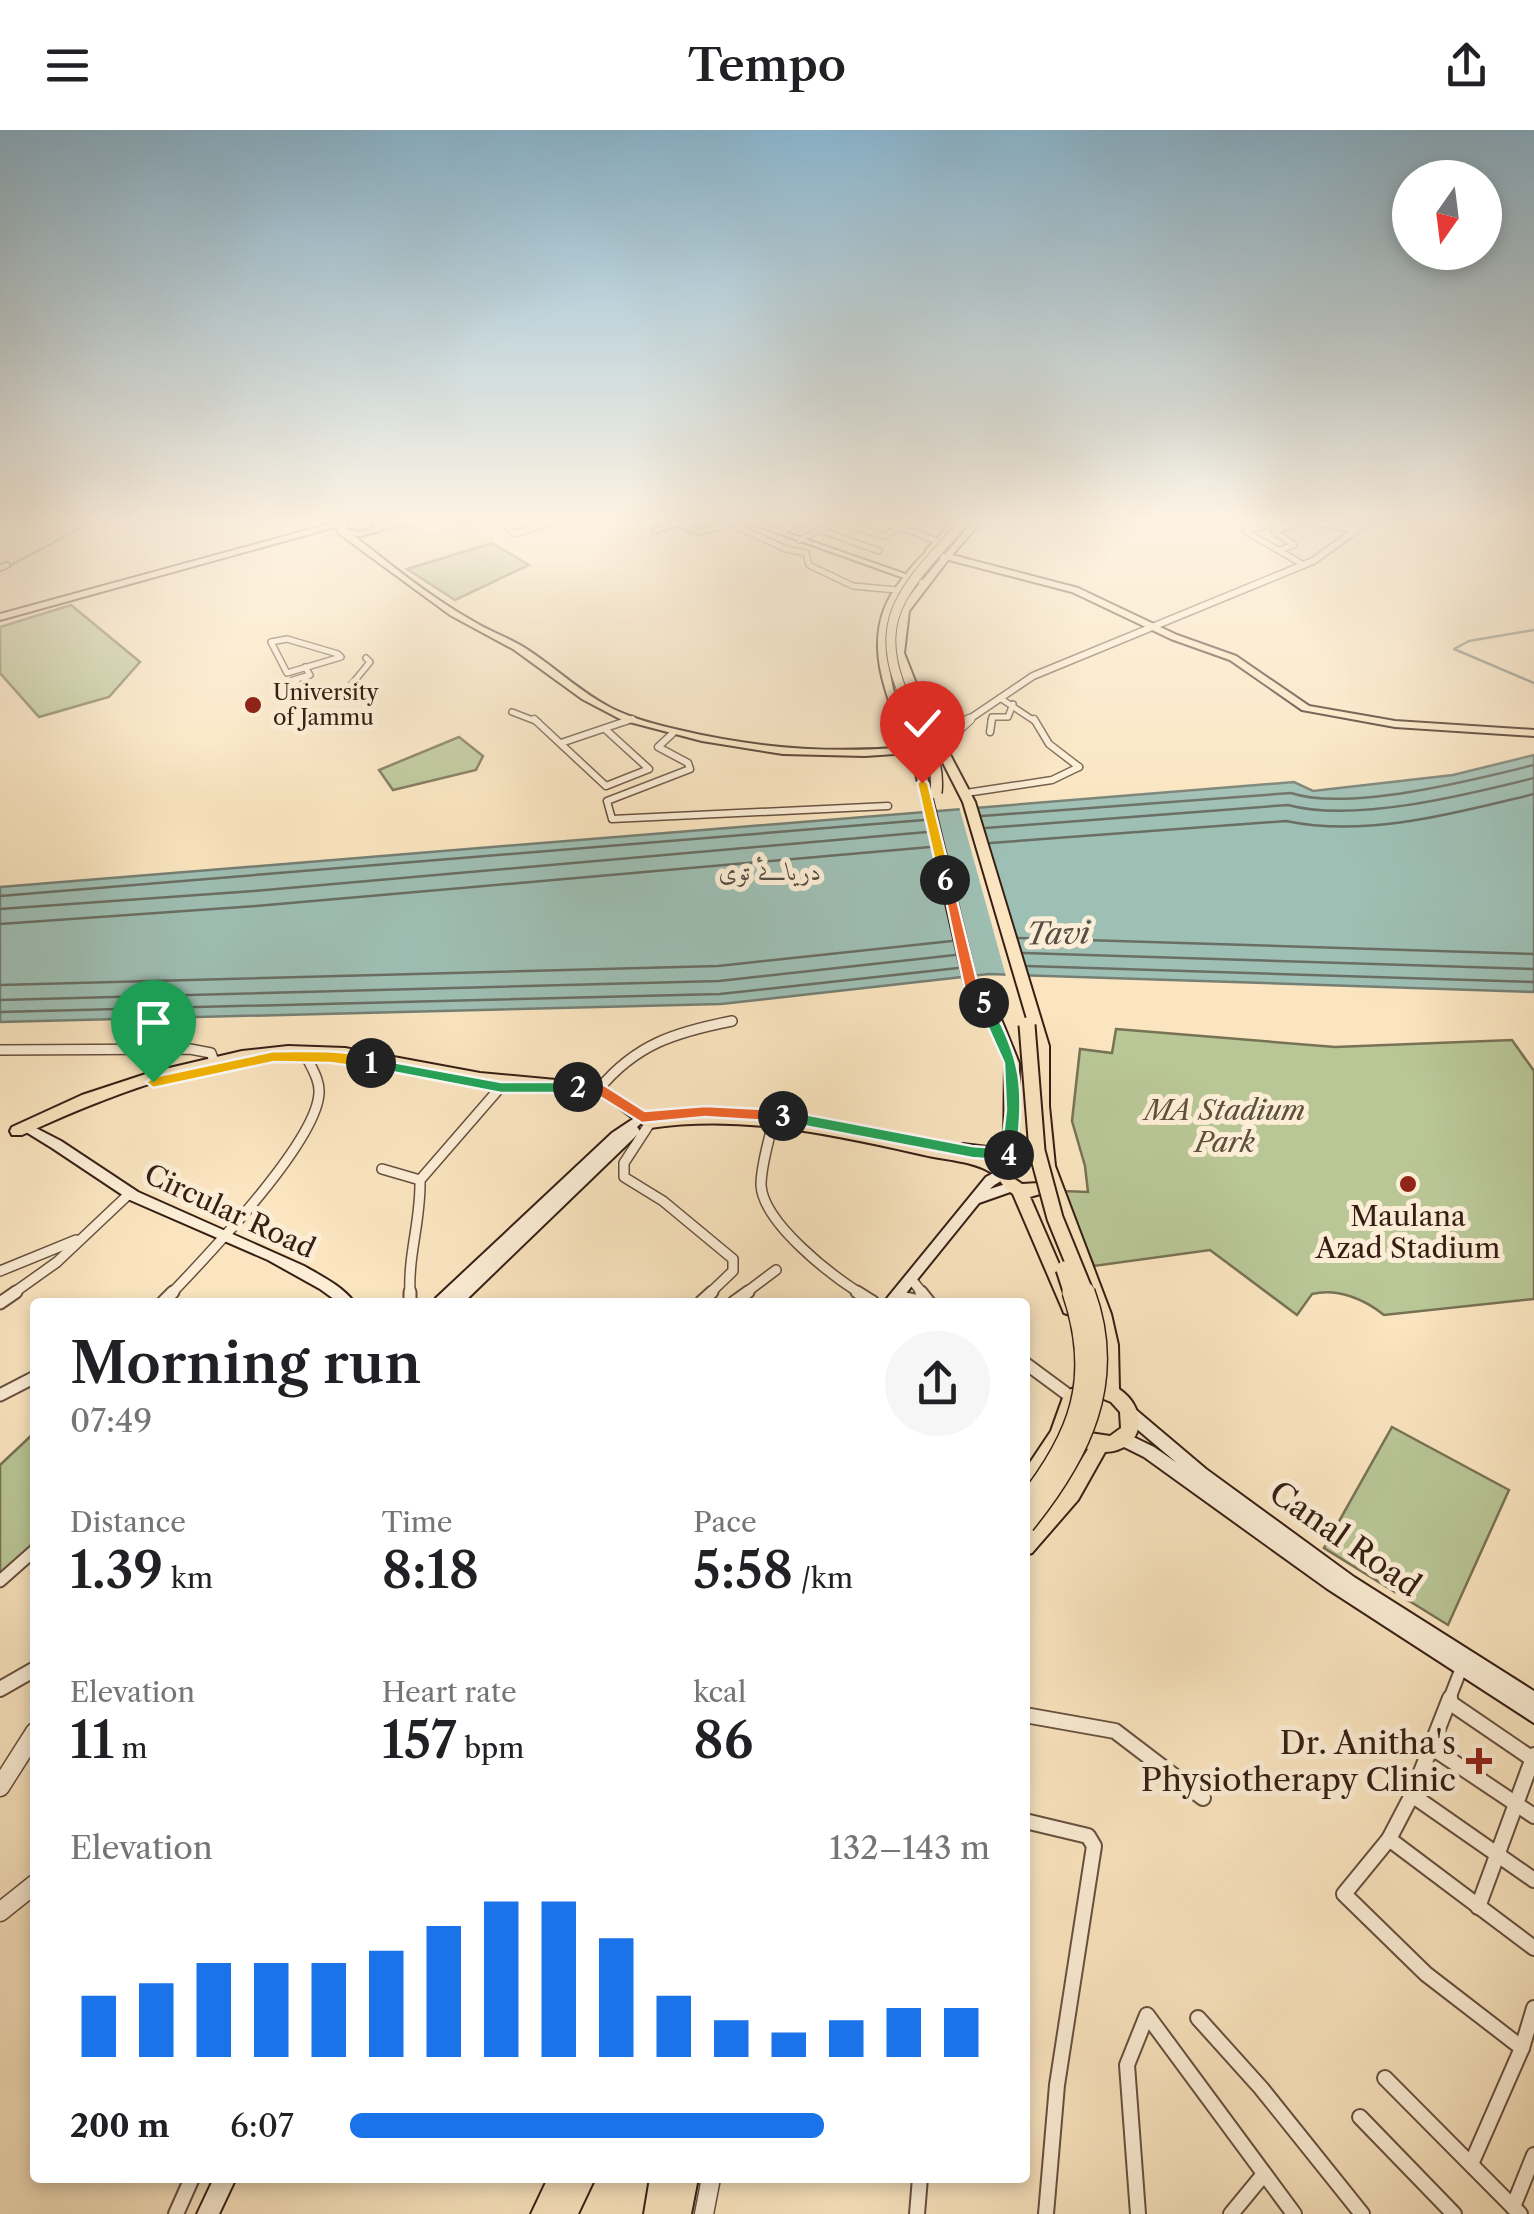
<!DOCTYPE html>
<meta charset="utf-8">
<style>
body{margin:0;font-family:"Libre Caslon Text",Amiri,serif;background:#f6f6f6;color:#202124;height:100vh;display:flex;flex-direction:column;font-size:38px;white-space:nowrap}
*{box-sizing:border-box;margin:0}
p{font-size:32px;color:#757577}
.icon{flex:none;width:55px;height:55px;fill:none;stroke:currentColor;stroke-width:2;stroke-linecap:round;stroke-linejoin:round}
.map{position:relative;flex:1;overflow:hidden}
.sheet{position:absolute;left:30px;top:1168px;width:1000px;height:885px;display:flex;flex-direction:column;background:#fff;border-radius:10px;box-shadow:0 5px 15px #0003}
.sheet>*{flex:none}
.needle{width:65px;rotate:194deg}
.controls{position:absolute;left:1392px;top:30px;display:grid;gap:20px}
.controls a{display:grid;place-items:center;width:110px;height:110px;border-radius:50%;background:#fff;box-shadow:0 5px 15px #0003;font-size:50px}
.pin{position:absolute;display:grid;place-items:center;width:85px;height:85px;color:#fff;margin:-102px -42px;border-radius:50% 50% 50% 0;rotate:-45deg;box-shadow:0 0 10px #0007}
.pin .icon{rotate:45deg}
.km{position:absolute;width:50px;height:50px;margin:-25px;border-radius:50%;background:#222;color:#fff;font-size:28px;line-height:50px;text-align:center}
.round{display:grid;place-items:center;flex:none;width:105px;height:105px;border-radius:52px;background:#f6f6f6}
.overview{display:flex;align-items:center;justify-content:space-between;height:170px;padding:0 40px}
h1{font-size:55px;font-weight:600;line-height:75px}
.stats{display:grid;grid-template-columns:repeat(3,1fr);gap:15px;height:170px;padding:10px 40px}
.stats div{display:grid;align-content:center}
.stats b{font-size:50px;font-weight:600}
.stats small{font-size:28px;font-weight:400}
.stats p{font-size:28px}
.chart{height:280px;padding:20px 40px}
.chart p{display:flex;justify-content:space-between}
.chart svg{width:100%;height:180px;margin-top:10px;stroke:#1a73e8;stroke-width:6}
ul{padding:0 40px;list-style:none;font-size:32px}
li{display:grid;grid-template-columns:160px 120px 1fr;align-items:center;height:75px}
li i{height:25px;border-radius:12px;background:#1a73e8}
header{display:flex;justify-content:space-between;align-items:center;height:130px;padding:0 40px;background:#fff;font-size:45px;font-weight:600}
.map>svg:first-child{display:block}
.green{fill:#b9c696;stroke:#787255;stroke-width:2.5}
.water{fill:#9ebfb4;stroke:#757f74;stroke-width:2.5}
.pier{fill:#fae5c0}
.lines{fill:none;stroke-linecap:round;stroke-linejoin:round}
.shore{stroke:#6a6e64;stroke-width:2.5}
.stream{stroke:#757f74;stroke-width:2.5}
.minor-far4-casing{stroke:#68503f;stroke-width:8}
.minor-far3-casing{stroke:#68503f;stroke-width:9}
.minor-far2-casing{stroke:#68503f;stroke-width:12}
.minor-far1-casing{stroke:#68503f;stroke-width:15}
.minor-casing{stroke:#68503f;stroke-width:18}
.tertiary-far3-casing{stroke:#68503f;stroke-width:9}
.tertiary-far2-casing{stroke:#68503f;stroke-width:11}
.tertiary-far1-casing{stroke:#68503f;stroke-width:18}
.tertiary-casing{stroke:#68503f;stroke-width:21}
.secondary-casing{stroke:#371e14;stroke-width:4}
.primary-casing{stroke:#371e14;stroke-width:4}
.trunk-casing{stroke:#371e14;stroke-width:4}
.minor-far4{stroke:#fceed6;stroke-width:5}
.minor-far3{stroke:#fceed6;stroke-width:6}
.minor-far2{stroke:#fceed6;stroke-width:9}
.minor-far1{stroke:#fceed6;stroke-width:11}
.minor{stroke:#fceed6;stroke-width:14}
.tertiary-far3{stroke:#fceed6;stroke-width:6}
.tertiary-far2{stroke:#fceed6;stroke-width:9}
.tertiary-far1{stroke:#fceed6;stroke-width:14}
.tertiary{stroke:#fceed6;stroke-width:18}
.secondary{fill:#fceed6;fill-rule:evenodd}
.primary{fill:#fae5c0;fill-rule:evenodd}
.trunk{fill:#fae5c0;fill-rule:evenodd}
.primary-bridge-far3-casing{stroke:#371e14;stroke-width:11;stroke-linecap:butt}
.primary-bridge-far2-casing{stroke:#371e14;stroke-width:14;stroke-linecap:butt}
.primary-bridge-far1-casing{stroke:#371e14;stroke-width:19;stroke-linecap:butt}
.primary-bridge-casing{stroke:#371e14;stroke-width:22;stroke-linecap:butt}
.primary-bridge-far3{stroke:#fae5c0;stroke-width:9}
.primary-bridge-far2{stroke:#fae5c0;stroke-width:11}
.primary-bridge-far1{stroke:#fae5c0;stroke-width:15}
.primary-bridge{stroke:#fae5c0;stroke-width:19}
.split-1{fill:#f5b400;stroke:#fff;stroke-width:2.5}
.split-2{fill:#22a559;stroke:#fff;stroke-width:2.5}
.split-3{fill:#f0652b;stroke:#fff;stroke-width:2.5}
.split-4{fill:#22a559;stroke:#fff;stroke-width:2.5}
.split-5{fill:#22a559;stroke:#fff;stroke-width:2.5}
.split-6{fill:#f0652b;stroke:#fff;stroke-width:2.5}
.split-7{fill:#f5b400;stroke:#fff;stroke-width:2.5}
.poi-dot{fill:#8f2418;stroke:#fceed6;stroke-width:4}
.labels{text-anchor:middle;stroke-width:10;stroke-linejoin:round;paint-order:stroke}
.far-poi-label{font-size:22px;fill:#371e14;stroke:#fceed6;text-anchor:start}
.far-water-label{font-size:25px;font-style:italic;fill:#564e44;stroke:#fceed6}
.park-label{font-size:28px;font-style:italic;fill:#5e503b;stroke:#fceed6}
.street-label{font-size:28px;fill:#371e14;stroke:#fceed6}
.poi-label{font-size:28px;fill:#371e14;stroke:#fceed6}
.water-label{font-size:30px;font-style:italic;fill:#564e44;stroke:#fceed6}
.near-street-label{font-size:32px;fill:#371e14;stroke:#fceed6}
.near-poi-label{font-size:32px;fill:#371e14;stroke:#fceed6;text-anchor:end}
</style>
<header><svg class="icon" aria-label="menu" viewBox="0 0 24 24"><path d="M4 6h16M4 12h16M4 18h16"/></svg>Tempo<svg class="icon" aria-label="share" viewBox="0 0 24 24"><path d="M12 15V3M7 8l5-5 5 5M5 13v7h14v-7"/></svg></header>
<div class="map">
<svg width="1534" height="2084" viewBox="0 0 1534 2084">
<rect width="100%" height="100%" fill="#fae5c0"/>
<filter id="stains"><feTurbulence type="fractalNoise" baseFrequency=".002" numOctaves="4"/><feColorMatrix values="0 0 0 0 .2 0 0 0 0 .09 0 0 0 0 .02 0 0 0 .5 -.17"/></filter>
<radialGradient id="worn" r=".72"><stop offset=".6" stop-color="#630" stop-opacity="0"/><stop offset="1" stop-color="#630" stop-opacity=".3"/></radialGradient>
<g class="green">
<polygon points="492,413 529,435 455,470 407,439"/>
<polygon points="71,475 140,532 109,567 39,587 0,543 0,497"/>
<polygon points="459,607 483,626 476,640 393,660 379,640"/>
<path d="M1116 899 1335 917 1512 910 1534 941V1169L1384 1185C1364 1169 1338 1158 1312 1164L1297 1185 1210 1120 1094 1136 1063 1061 1088 1062 1085 1036 1072 991 1080 919 1112 923Z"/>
<polygon points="1392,1297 1509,1360 1448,1495 1324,1418"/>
<polygon points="35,1302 35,1419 0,1451 0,1335"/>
</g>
<polygon class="water" points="1534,625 1534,862 989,844 721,874 0,892 0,757 1294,652 1313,661 1453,645"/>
<polygon class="pier" points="975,672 1028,851 1007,850 958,673"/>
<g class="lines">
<g class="shore">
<path d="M982 686 1291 663C1347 682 1474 650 1534 635"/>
<path d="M986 698 1288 675C1354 693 1466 665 1534 648"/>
<path d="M990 713 1286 691C1367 708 1455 683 1534 664"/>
<polyline points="0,766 924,690"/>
<polyline points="0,779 254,761 927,702"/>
<polyline points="0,794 256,776 930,717"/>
<polyline points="1019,808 1534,824"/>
<polyline points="1023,823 1534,839"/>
<polyline points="1027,836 1534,852"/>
<polyline points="0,855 718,836 952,811"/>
<polyline points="0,870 719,851 955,825"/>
<polyline points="0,882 720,864 958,838"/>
</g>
<g class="stream">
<polyline points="0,441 92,392"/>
<polyline points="1534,500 1469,511 1454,519 1534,553"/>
</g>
<defs>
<g id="minor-far4">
<polyline points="505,392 514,404 554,392"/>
<polyline points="727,392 786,419 806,423 809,435 853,456 897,460"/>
<polyline points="840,392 883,406 910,392"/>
<polyline points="1314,392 1357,401"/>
<polyline points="676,393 699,402 730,394"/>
<polyline points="1291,396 1273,393 1245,401 1304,435"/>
<polyline points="380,397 411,392"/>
<polyline points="901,397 939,412"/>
<polyline points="820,400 879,421"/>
<polyline points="655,401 677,393"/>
<polyline points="779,402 802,392"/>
<polyline points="799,410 837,392"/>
<polyline points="1279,420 1294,415 1274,401 1305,392"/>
<polyline points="0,438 7,435"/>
<polygon points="287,509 338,524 341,527 287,543 271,512"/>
<polyline points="305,537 310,545 293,550 312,563 342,566 370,532 366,528"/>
<polyline points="1000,568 1036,592"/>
<polyline points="512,582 538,592"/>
<polyline points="624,592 633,589"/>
<polyline points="991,592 992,587 1008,587 1013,574"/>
</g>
<g id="minor-far3">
<polyline points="534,589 606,656 649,639 605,599"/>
<polyline points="1034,589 1049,614 1079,637"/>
<polyline points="990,602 992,589"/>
<polyline points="673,603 658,617 688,633 690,639 607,671 612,689 888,676"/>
<polyline points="561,613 632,589"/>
<polyline points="966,663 1052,650 1079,637"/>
</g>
<g id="minor-far2">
<polyline points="0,920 190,919 211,923 216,937"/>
<path d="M599 959C636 914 676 902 732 891"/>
<path d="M773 992C769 1011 761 1035 761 1055 763 1093 831 1145 861 1164"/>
<polyline points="650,993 624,1033 624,1047 663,1071 733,1129 733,1141 709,1164"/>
<polyline points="382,1039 420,1050"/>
<polyline points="0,1141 76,1110"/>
<polyline points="912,1150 923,1164"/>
<polyline points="12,1164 57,1132 129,1064"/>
<path d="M171 1164C206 1127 317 1012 319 963 320 950 311 937 306 926"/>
<path d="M410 1164C408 1123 421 1091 420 1050L505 952"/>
<polyline points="744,1164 776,1140"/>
</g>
<g id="minor-far1">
<polyline points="410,1162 410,1172"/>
<polyline points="857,1162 873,1172"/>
<polyline points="921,1162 929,1172"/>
<polyline points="897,1166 924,1172"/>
<polyline points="163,1172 173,1162"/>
<polyline points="701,1172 712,1162"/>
<polyline points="734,1172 748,1162"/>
<polyline points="0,1173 16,1162"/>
<polyline points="1025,1233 1071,1267"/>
<polyline points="0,1265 35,1247"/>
<polyline points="0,1451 35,1420"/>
<polyline points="1449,1570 1463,1534"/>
</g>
<g id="minor">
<polyline points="1450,1568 1412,1665 1389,1709 1344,1764 1426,1844 1522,1918"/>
<polyline points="1449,1572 1534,1630"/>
<polyline points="1025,1585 1115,1601 1203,1668"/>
<polyline points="1431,1617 1534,1686"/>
<polyline points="1412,1665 1534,1750"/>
<polyline points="1025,1691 1088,1706 1094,1716 1057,1955 1046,2084"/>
<polyline points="1389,1709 1534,1818"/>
<polyline points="1478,1777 1534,1625"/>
<polyline points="1198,1888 1261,1958 1362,2084"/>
<polyline points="1385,1948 1520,2084"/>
<polyline points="1360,1987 1454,2084"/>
<polyline points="1472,2032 1522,1918 1534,1878"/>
<polyline points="1513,2077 1534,2025"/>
<polyline points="176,2084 192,2048"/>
<polyline points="917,2084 920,2048"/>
<polyline points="1138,2084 1127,1935 1147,1885 1294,2084"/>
<polyline points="1231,2084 1264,2044"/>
</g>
<polyline id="tertiary-far3" points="965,592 1033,546 1313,431 1367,392"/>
<g id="tertiary-far2">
<polyline points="937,605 970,589"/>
<polyline points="942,615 969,590"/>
</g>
<polyline id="tertiary-far1" points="0,1559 35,1539"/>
<g id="tertiary">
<polyline points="0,1657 35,1602"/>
<polyline points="0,1782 35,1754"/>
<polyline points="704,2084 711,2048"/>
</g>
<g id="secondary">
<polygon points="747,392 756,392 928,452 921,454"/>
<polygon points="642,983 648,987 637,997 640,1001 638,1004 464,1172 434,1172 436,1168 612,1003"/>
<path d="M30 995 61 1011 138 1062 304 1136C321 1146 342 1156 354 1172H338L320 1159 268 1130 130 1070 52 1018 26 1002 24 999 26 996Z"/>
<path d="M1001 1039 1005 1041 1007 1044C1004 1051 995 1053 990 1059L1012 1052 1016 1054 1018 1057 1016 1060 979 1073 899 1172H884L986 1047Z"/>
<polygon points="1130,1277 1135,1279 1206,1339 1354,1447 1534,1561 1534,1593 1326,1458 1144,1327 1118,1314 1116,1309 1118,1304 1123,1302 1154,1317 1177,1333 1125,1289 1123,1284 1125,1279"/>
<polygon points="214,2048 236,2048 219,2084 197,2084"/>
</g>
<g id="primary">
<path d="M337 392H349L346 399 360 402 373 398 375 392H383L380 401 360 406 353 405C391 435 429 466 471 490 488 501 508 507 525 518 555 537 581 563 613 579 634 589 657 595 679 600 754 618 830 624 907 617 884 560 857 502 903 448 911 438 919 427 929 420L933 422 902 460 892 479 886 523 893 559 916 616 933 613C914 577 883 521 901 480 908 465 933 439 944 424L951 426 909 481 904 523 928 584 943 612 947 615 946 617 975 672 1049 916V976L1055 1036 1111 1184 1118 1215 1119 1259C1149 1279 1145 1320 1105 1322L1078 1370 1032 1423 1025 1425V1402L1064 1358 1088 1319 1078 1314 1068 1305 1032 1362 1025 1365V1340L1051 1301 1065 1262 1093 1249 1101 1252 1102 1215 1095 1184 1050 1061 1030 1067 1078 1178 1076 1183 1070 1185 1064 1183 1062 1178 1013 1064C1003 1058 1000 1048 992 1043 974 1031 945 1030 924 1025 834 1005 743 984 650 998 630 990 613 968 592 963 555 956 515 958 478 953 433 946 389 932 344 928 231 917 122 959 22 1005H12L10 1001 12 997 82 965 152 942 242 921 288 916 345 918 480 943 599 954 652 987C755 972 856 1000 956 1021L958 1016 963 1014 1004 1019 1005 933 988 890 965 856 914 635 909 623 865 626 783 624 702 611 622 590 582 569 513 519 450 485 338 403 339 396 0 490V484ZM936 619 963 672 1035 916V976L1039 1022 1018 1018 1019 933 1001 889 977 855 924 635 919 622ZM1022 1029C1032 1030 1040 1035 1044 1045L1039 1053 1022 1054 1013 1048 1007 1040 1010 1033ZM1094 1265 1111 1272 1120 1282 1121 1298 1110 1306 1090 1303 1075 1285 1078 1272Z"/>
<polygon points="548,2048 595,2048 578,2084 531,2084"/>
<polygon points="650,2048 698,2048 691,2084 644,2084"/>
</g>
<polygon id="trunk" points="952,392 960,392 934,421 945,424 973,392 981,392 952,425 1078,458 1177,505 1236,526 1309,576 1395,591 1534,600 1534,606 1395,597 1302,580 1230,530 1171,509 1072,462 926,424 926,420"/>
</defs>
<use href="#minor-far4" class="minor-far4-casing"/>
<use href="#minor-far3" class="minor-far3-casing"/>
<use href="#minor-far2" class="minor-far2-casing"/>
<use href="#minor-far1" class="minor-far1-casing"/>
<use href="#minor" class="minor-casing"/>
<use href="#tertiary-far3" class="tertiary-far3-casing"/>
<use href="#tertiary-far2" class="tertiary-far2-casing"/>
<use href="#tertiary-far1" class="tertiary-far1-casing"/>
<use href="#tertiary" class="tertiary-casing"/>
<use href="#secondary" class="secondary-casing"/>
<use href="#primary" class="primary-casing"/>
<use href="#trunk" class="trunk-casing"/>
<use href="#minor-far4" class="minor-far4"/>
<use href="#minor-far3" class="minor-far3"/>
<use href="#minor-far2" class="minor-far2"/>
<use href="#minor-far1" class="minor-far1"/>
<use href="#minor" class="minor"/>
<use href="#tertiary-far3" class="tertiary-far3"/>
<use href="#tertiary-far2" class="tertiary-far2"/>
<use href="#tertiary-far1" class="tertiary-far1"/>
<use href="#tertiary" class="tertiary"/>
<use href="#secondary" class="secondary"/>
<use href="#primary" class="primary"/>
<use href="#trunk" class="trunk"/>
<defs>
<path id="primary-bridge-far3" d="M917 592C864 494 897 466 964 392"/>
<path id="primary-bridge-far2" d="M915 589C929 614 939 635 936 663"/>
<g id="primary-bridge-far1">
<polyline points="1027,895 1037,1021 1055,1088 1086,1164"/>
<polyline points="1064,1139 1072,1164"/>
</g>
<g id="primary-bridge">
<path d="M1025 1375C1080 1306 1101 1248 1072 1162"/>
<path d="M1025 1394C1081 1325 1118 1251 1085 1162"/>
</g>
</defs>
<use href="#primary-bridge-far3" class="primary-bridge-far3-casing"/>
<use href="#primary-bridge-far2" class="primary-bridge-far2-casing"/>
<use href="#primary-bridge-far1" class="primary-bridge-far1-casing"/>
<use href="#primary-bridge" class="primary-bridge-casing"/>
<use href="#primary-bridge-far3" class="primary-bridge-far3"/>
<use href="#primary-bridge-far2" class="primary-bridge-far2"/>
<use href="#primary-bridge-far1" class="primary-bridge-far1"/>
<use href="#primary-bridge" class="primary-bridge"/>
</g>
<linearGradient id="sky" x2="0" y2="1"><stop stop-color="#8ab8d3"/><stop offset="0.57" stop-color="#fdf3e3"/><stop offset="1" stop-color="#fdf3e3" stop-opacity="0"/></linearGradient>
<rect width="1534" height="684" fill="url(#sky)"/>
<path class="split-1" d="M274 921C300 922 359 917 378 933L371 939 331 933 274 932 153 958 146 952 153 947Z"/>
<polygon class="split-2" points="371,928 501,952 578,952 586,957 578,963 501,963 366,937 366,930"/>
<polygon class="split-3" points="578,952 604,955 645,981 705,976 783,980 791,986 783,992 705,987 642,993 595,964 573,961 571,957"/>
<polygon class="split-4" points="783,980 972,1016 1009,1019 1017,1025 1009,1031 972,1028 783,992 776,986"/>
<path class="split-5" d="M979 870H989C1023 933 1024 955 1017 1025L1009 1031 1001 1025 1006 980 1004 933 977 873Z"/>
<polygon class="split-6" points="941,747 952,750 978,855 991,873 989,877 979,877 964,856"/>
<polygon class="split-7" points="922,649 928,653 952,750 945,754 939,750 917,653"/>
<g class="poi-dot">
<circle cx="253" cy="575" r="10"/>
<circle cx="1408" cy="1054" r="10"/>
<path d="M1474 1616h10v10h10v10h-10v10h-10v-10h-10v-10h10z"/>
</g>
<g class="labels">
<g class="far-poi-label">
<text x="273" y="570">University<tspan x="273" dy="25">of Jammu</tspan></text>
</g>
<g class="far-water-label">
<text x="770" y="750">دریائے توی</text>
</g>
<g class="park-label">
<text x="1225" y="990">MA Stadium<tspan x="1225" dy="32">Park</tspan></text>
</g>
<g class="street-label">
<text transform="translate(230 1081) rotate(25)" y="10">Circular Road</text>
</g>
<g class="poi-label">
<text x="1408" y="1096">Maulana<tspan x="1408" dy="32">Azad Stadium</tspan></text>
</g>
<g class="water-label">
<text transform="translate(1058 804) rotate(-1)" y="10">Tavi</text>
</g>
<g class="near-street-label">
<text transform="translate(1345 1409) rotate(35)" y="11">Canal Road</text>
</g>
<g class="near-poi-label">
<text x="1456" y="1624">Dr. Anitha's<tspan x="1456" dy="37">Physiotherapy Clinic</tspan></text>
</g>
</g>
<rect width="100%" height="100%" filter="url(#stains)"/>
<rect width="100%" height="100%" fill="url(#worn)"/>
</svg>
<div class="controls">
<a><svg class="needle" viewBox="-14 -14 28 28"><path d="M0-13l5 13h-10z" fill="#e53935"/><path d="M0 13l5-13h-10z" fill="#757577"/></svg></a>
</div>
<div class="pin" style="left:153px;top:952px;background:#1e9e55"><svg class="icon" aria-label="arrive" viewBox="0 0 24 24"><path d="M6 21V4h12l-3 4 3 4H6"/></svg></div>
<div class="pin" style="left:922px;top:653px;background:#d93025"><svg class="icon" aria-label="check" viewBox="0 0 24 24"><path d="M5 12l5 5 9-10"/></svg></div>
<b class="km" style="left:371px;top:933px">1</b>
<b class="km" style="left:578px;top:957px">2</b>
<b class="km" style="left:783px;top:986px">3</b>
<b class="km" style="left:1009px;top:1025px">4</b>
<b class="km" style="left:984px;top:873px">5</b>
<b class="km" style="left:945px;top:750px">6</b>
<section class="sheet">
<div class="overview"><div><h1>Morning run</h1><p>07:49</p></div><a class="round"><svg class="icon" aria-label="share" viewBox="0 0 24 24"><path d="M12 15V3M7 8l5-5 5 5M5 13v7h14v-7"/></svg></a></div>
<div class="stats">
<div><p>Distance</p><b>1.39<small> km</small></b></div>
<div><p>Time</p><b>8:18</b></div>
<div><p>Pace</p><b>5:58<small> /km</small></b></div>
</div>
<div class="stats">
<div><p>Elevation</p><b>11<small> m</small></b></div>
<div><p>Heart rate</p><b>157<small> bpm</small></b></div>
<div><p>kcal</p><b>86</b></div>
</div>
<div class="chart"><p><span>Elevation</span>132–143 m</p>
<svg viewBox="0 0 160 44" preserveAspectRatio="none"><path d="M5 44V29M15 44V26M25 44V21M35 44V21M45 44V21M55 44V18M65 44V12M75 44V6M85 44V6M95 44V15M105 44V29M115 44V35M125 44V38M135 44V35M145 44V32M155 44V32"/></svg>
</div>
<ul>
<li><b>200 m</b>6:07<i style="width:74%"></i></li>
</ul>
</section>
</div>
